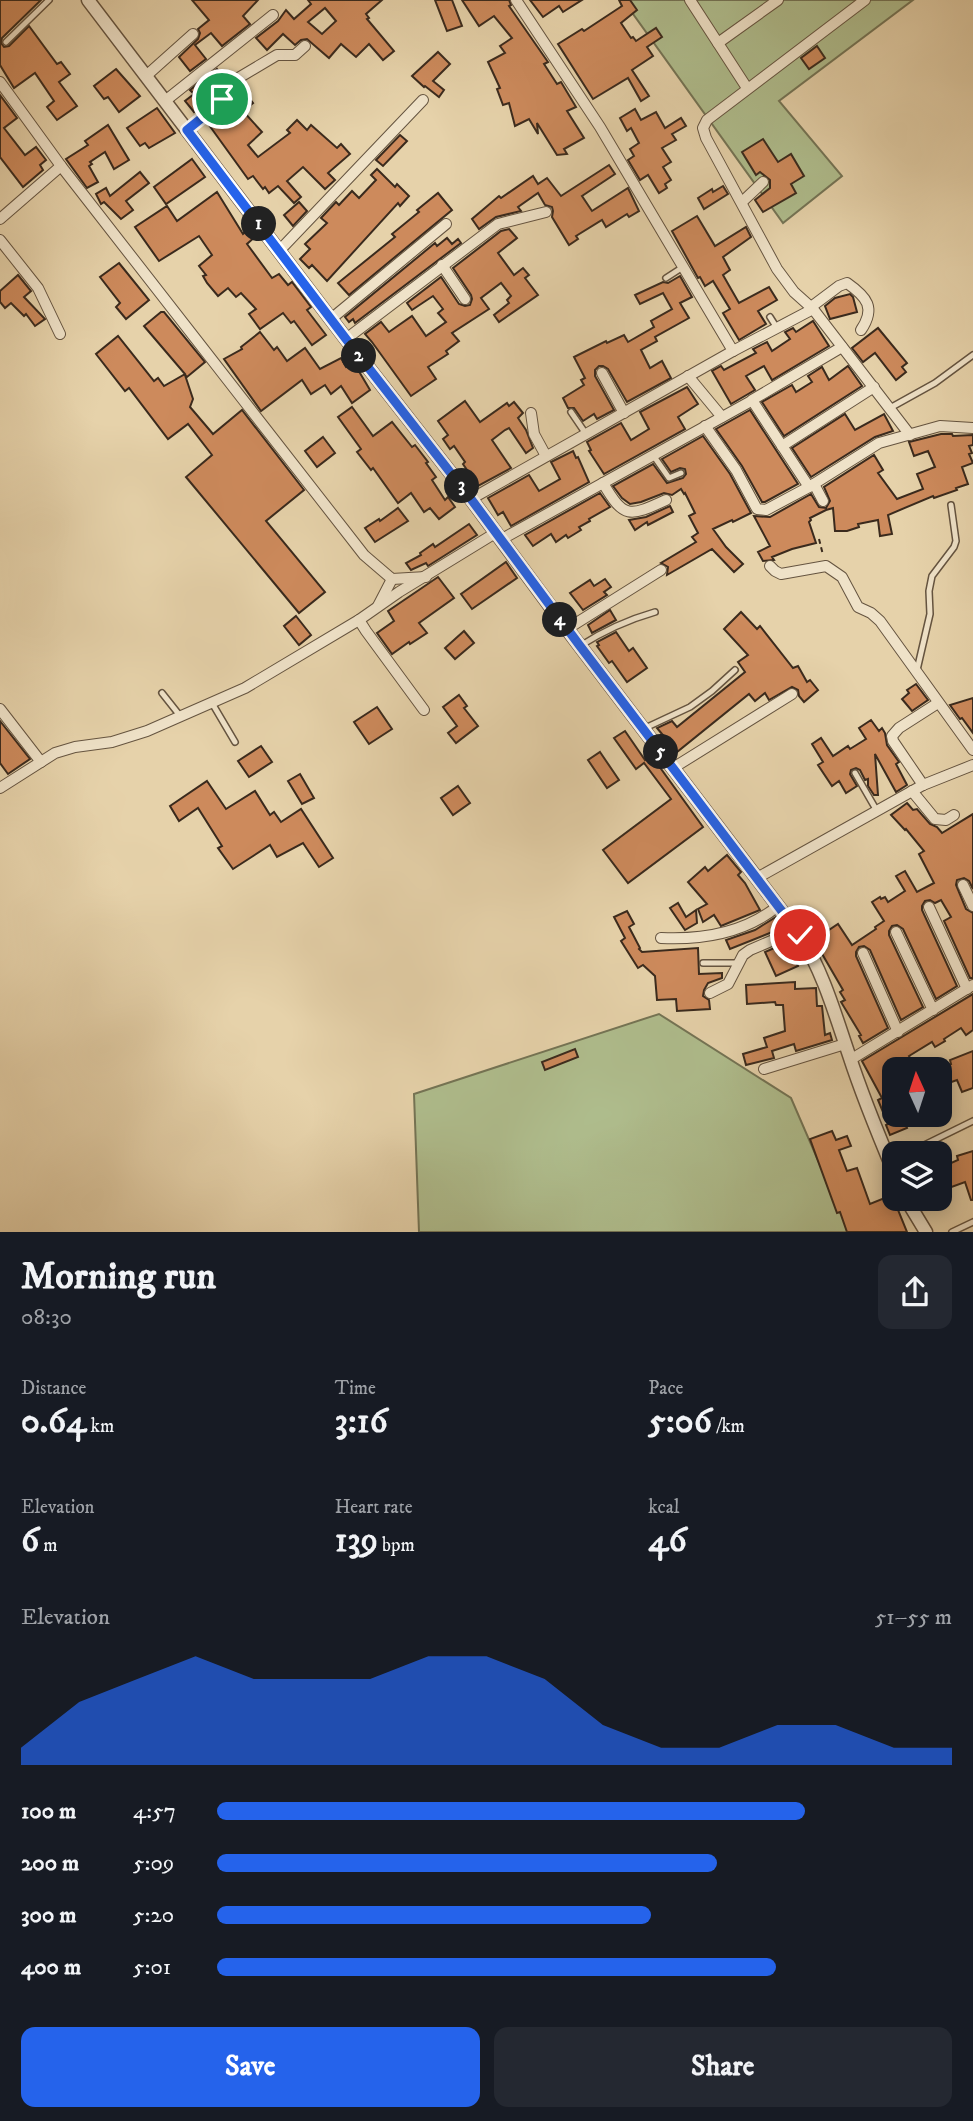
<!DOCTYPE html>
<meta charset="utf-8">
<style>
body{margin:0;font-family:"IM FELL DW Pica",serif;background:#242831;color:#f1f3f6;height:100vh;display:flex;flex-direction:column;font-size:26px;white-space:nowrap}
*{box-sizing:border-box;margin:0}
p{font-size:23px;color:#9ea1a6}
.icon{flex:none;width:38px;height:38px;fill:none;stroke:currentColor;stroke-width:2;stroke-linecap:round;stroke-linejoin:round}
.map{position:relative;height:1232px;overflow:hidden}
.panel{display:flex;flex-direction:column;background:#171b24;flex:1}
.panel>*{flex:none}
.needle{width:46px;rotate:357deg}
.buttons{position:absolute;left:882px;top:1057px;display:grid;gap:14px}
.buttons a{display:grid;place-items:center;width:70px;height:70px;border-radius:14px;background:#171b24;box-shadow:0 4px 18px #0003;font-size:35px}
.pin{position:absolute;display:grid;place-items:center;width:60px;height:60px;color:#fff;margin:-30px;border:4px solid #fff;border-radius:50%;box-shadow:0 2px 7px #0007}
.km{position:absolute;width:35px;height:35px;margin:-18px;border-radius:50%;background:#222;color:#fff;font-size:19px;line-height:35px;text-align:center}
.round{display:grid;place-items:center;flex:none;width:74px;height:74px;border-radius:14px;background:#242831}
.headline{display:flex;align-items:center;justify-content:space-between;height:119px;padding:0 21px}
h1{font-size:38px;font-weight:700;line-height:52px}
.stats{display:grid;grid-template-columns:repeat(3,1fr);gap:10px;height:119px;padding:7px 21px}
.stats div{display:grid;align-content:center}
.stats b{font-size:35px;font-weight:700}
.stats small{font-size:19px;font-weight:400}
.stats p{font-size:19px}
.chart{height:196px;padding:14px 21px}
.chart p{display:flex;justify-content:space-between}
.chart svg{width:100%;height:126px;margin-top:7px;fill:#2563eb;opacity:.7}
.cta{display:flex;gap:14px;margin-top:auto;padding:14px 21px}
.cta a{flex:1;height:80px;border-radius:14px;background:#2563eb;color:#fff;font-size:28px;font-weight:700;line-height:80px;text-align:center}
.cta a+a{background:#242831;color:#f1f3f6}
ul{padding:0 21px;list-style:none;font-size:23px}
li{display:grid;grid-template-columns:112px 84px 1fr;align-items:center;height:52px}
li i{height:18px;border-radius:9px;background:#2563eb}
.map>svg:first-child{display:block}
.green{fill:#afbd8d;stroke:#747455;stroke-width:2}
.building{fill:#cd8a5c;stroke:#3a2a1d;stroke-width:2;fill-rule:evenodd}
.lines{fill:none;stroke-linecap:round;stroke-linejoin:round}
.service-casing{stroke:#655440;stroke-width:8}
.minor-casing{stroke:#655440;stroke-width:12}
.tertiary-casing{stroke:#655440;stroke-width:15}
.path{stroke:#3a2a1d;stroke-width:2;stroke-dasharray:5 3.5;stroke-linecap:butt}
.service{stroke:#efe2c8;stroke-width:5}
.minor{stroke:#efe2c8;stroke-width:10}
.tertiary{stroke:#efe2c8;stroke-width:12}
.route-casing{stroke:#fff;stroke-width:14}
.route{stroke:#2563eb;stroke-width:9}
</style>
<div class="map">
<svg width="973" height="1232" viewBox="0 0 973 1232">
<rect width="100%" height="100%" fill="#e6d2aa"/>
<filter id="stains"><feTurbulence type="fractalNoise" baseFrequency=".00286" numOctaves="4"/><feColorMatrix values="0 0 0 0 .2 0 0 0 0 .09 0 0 0 0 .02 0 0 0 .5 -.17"/></filter>
<radialGradient id="worn" r=".72"><stop offset=".6" stop-color="#630" stop-opacity="0"/><stop offset="1" stop-color="#630" stop-opacity=".3"/></radialGradient>
<g class="green">
<polygon points="623,0 913,0 779,101 842,176 783,223"/>
<polygon points="659,1014 791,1098 849,1232 419,1232 414,1094"/>
</g>
<g class="building">
<polygon points="0,0 41,0 2,38 1,43 4,47 9,46 29,26 57,64 61,62 70,74 59,82 77,106 57,120 47,107 54,101 35,73 14,88 0,65"/>
<polygon points="192,0 258,0 243,16 250,24 222,46 211,33 195,45 206,59 190,71 179,57 198,39 200,33 198,29 209,20"/>
<path d="M308 0H382L366 14 369 18 367 19 394 51 383 60 369 44 356 57 341 44 329 58 307 39 301 40 295 45 283 34 267 50 256 38 278 21 286 10 294 19 311 4ZM325 8 336 21 322 34 308 22Z"/>
<polygon points="435,0 452,0 462,26 447,31"/>
<polygon points="462,0 509,0 511,5 509,6 548,62 544,64 557,84 561,82 576,107 567,111 584,138 564,149 567,154 557,155 537,123 538,134 529,119 515,126 509,103 503,105 497,89 500,88 488,62 505,53 500,46 512,38 494,16 479,26"/>
<polygon points="530,0 582,0 563,12 559,6 543,17"/>
<polygon points="619,0 630,0 637,10 621,23 631,38 633,37 636,41 656,28 662,37 647,47 653,56 632,70 649,96 641,101 628,78 593,99 558,44 582,29 584,31 622,6"/>
<polygon points="817,46 825,58 809,69 801,58"/>
<polygon points="438,52 450,64 433,81 444,90 439,97 425,86 424,87 412,76"/>
<polygon points="116,69 140,96 119,112 108,97 104,99 94,86"/>
<polygon points="217,69 225,79 215,95 194,112 185,101 194,94 190,90"/>
<polygon points="240,86 253,103 243,111 262,132 248,145 258,157 290,133 287,130 297,120 307,130 311,125 337,148 341,144 350,154 328,173 335,180 325,189 303,167 287,181 301,197 294,203 278,186 269,193 265,187 263,189 253,176 248,179 209,125 237,103 231,96"/>
<polygon points="0,95 17,118 4,128 25,155 36,147 46,160 40,165 43,170 23,187 0,157"/>
<polygon points="157,108 175,133 149,148 145,143 140,146 127,128"/>
<polygon points="635,109 641,120 656,112 665,128 681,118 686,126 672,134 676,140 662,148 671,162 663,167 671,180 665,184 667,188 659,193 648,175 640,180 628,160 634,156 630,149 639,143 631,128 627,131 620,118"/>
<polygon points="108,125 129,160 114,169 105,152 90,162 92,164 89,166 98,182 87,188 66,159 88,145 85,141"/>
<polygon points="400,135 407,141 383,166 376,160"/>
<polygon points="763,139 778,162 791,154 804,176 791,184 796,193 763,212 755,200 770,188 770,180 760,172 756,175 742,152"/>
<polygon points="192,159 205,177 166,204 154,187"/>
<polygon points="609,165 615,174 582,196 592,211 628,188 639,211 629,217 627,214 606,227 602,220 576,236 578,239 569,245 552,217 553,211 552,207 545,205 538,193 518,207 521,211 496,217 479,229 472,219 499,196 501,198 533,176 538,184 547,178 561,196"/>
<polygon points="377,169 395,187 397,184 409,196 400,206 398,203 327,281 312,265 309,268 300,259 310,249 305,244 327,223 321,218 336,202 339,205 352,191 359,198 376,180 371,175"/>
<polygon points="140,172 149,183 126,201 133,210 121,219 104,202 101,204 96,194 106,188 110,196"/>
<polygon points="723,186 728,194 704,209 698,198 712,189 713,192"/>
<polygon points="217,192 243,234 250,228 256,236 247,244 272,278 279,274 288,285 292,282 311,307 307,310 326,335 312,345 294,321 291,323 283,313 260,329 249,314 256,309 241,293 236,297 228,288 218,296 207,283 203,276 206,275 199,266 212,255 199,236 159,261 135,227 167,206 177,221"/>
<polygon points="438,193 452,210 349,295 338,283 395,237 392,234 419,212 417,210"/>
<polygon points="299,202 307,211 293,226 284,215"/>
<polygon points="697,216 715,246 746,227 751,237 723,257 730,270 723,275 739,303 769,287 777,300 758,311 766,324 739,340 723,313 730,309 713,281 705,286 700,277 698,278 672,231"/>
<polygon points="509,229 517,238 498,253 514,275 523,268 529,275 525,278 538,295 499,322 494,315 509,303 507,300 511,296 501,283 481,298 489,309 452,333 459,341 446,351 448,354 428,367 436,379 411,396 372,342 365,334 381,322 389,332 412,316 426,336 446,322 438,313 443,309 433,296 412,310 407,303 441,277 459,304 465,306 470,305 472,299 471,295 453,268 501,231"/>
<polygon points="447,238 452,244 458,239 461,243 355,323 353,319 349,322 345,317 435,243 437,246"/>
<polygon points="119,263 149,300 126,319 116,307 120,303 100,277"/>
<polygon points="18,275 31,291 24,297 45,319 35,326 26,314 24,316 11,303 5,308 0,302 0,291"/>
<polygon points="680,276 692,297 680,303 689,318 655,337 657,341 641,350 650,368 662,361 671,378 627,402 608,369 603,366 599,366 595,370 595,376 614,410 597,419 594,414 583,421 574,408 568,408 563,398 584,385 581,380 585,378 574,357 606,341 607,343 624,335 628,342 654,327 651,321 672,309 663,293 640,304 635,295 663,282 668,283"/>
<polygon points="850,294 853,297 857,312 830,319 825,306 835,298"/>
<polygon points="161,312 164,312 205,362 187,377 185,375 193,399 190,407 213,434 242,410 304,490 266,521 325,592 299,613 186,477 212,455 188,424 168,439 129,388 125,391 96,354 118,336 154,381 158,378 164,386 185,374 144,326"/>
<polygon points="813,321 829,346 772,380 764,366 746,376 755,390 731,404 712,371 721,366 724,370 756,353 753,349 767,342 772,351 790,339 785,332 793,328 796,332"/>
<polygon points="878,328 907,363 902,367 906,372 896,380 875,353 863,362 852,348"/>
<polygon points="260,332 274,350 277,347 287,361 305,348 320,369 341,358 346,367 354,363 370,390 352,403 341,386 331,394 325,385 311,394 302,380 261,411 224,359 242,349 241,347"/>
<polygon points="848,366 862,386 784,436 762,402 792,385 796,392 812,382 808,376 822,367 829,380"/>
<polygon points="687,387 698,404 678,417 685,429 604,474 589,451 591,450 587,442 621,423 631,440 649,429 640,412"/>
<polygon points="465,401 480,422 507,403 509,406 514,402 523,413 518,418 526,430 533,448 526,453 509,428 505,430 492,440 511,468 478,486 463,464 465,462 454,446 450,449 443,439 448,435 438,421"/>
<polygon points="352,407 373,436 392,422 412,447 415,445 428,462 426,463 436,477 432,480 445,500 448,497 455,507 439,519 430,508 424,512 411,493 398,503 373,468 371,470 357,452 361,449 338,417"/>
<polygon points="750,410 798,484 765,502 762,502 742,466 716,429"/>
<polygon points="845,414 855,430 884,414 893,431 875,437 811,477 792,448"/>
<polygon points="941,434 952,434 953,436 973,435 973,445 969,446 972,453 969,454 973,463 962,467 968,484 956,488 957,490 934,498 933,496 888,515 892,534 880,536 878,520 858,524 859,527 847,531 835,531 833,508 826,510 810,518 811,520 809,522 816,543 792,549 772,557 774,560 763,561 758,552 770,546 754,516 770,517 811,494 819,507 826,508 830,501 824,487 874,455 883,470 878,473 897,499 923,489 917,474 935,467 928,451 914,456 909,442"/>
<polygon points="703,436 730,474 751,513 733,522 732,520 713,529 726,547 743,564 734,572 712,549 667,575 668,567 661,563 696,542 692,537 698,533 689,516 695,513 685,493 684,494 681,489 672,495 664,493 641,502 630,504 622,498 613,486 653,464 667,483 683,478 686,474 685,469 680,468 671,472 662,459"/>
<polygon points="323,437 335,453 317,467 305,451"/>
<polygon points="573,451 576,458 578,457 589,482 511,526 503,512 498,515 488,498 529,475 539,491 560,479 551,462"/>
<polygon points="600,493 610,507 589,519 590,521 579,527 581,530 568,538 566,535 556,542 551,534 533,546 525,535"/>
<polygon points="670,506 673,512 648,525 647,522 635,530 629,520 646,517"/>
<polygon points="398,508 408,521 375,542 365,528 379,519 380,521"/>
<polygon points="469,524 477,535 428,566 426,563 411,570 406,563 421,555 420,553 433,544 435,547"/>
<polygon points="506,562 517,578 472,609 461,594"/>
<polygon points="438,577 454,598 419,623 427,633 410,644 409,642 392,654 377,633 394,621 388,611"/>
<polygon points="605,579 611,587 604,592 607,595 583,610 570,593 590,580 594,586"/>
<polygon points="610,610 616,620 592,633 588,625"/>
<polygon points="741,612 757,629 760,626 793,668 798,666 807,682 810,680 818,690 804,702 799,696 798,690 792,687 769,700 765,693 755,701 749,694 677,752 657,728 672,721 677,727 745,672 738,662 748,655 724,629"/>
<polygon points="296,616 311,635 299,645 284,626"/>
<polygon points="464,631 474,643 455,659 445,648"/>
<polygon points="616,632 629,651 633,648 647,668 627,682 612,661 609,663 597,646 599,645 597,642"/>
<polygon points="916,684 928,700 912,711 902,699 909,693 907,690"/>
<polygon points="459,695 467,706 464,708 478,726 456,743 448,733 457,726 443,707"/>
<polygon points="973,698 973,733 962,718 960,719 950,705"/>
<polygon points="377,707 392,729 369,744 354,722"/>
<polygon points="871,720 879,731 882,728 885,733 887,745 899,762 896,764 907,785 896,792 875,754 878,795 874,795 868,786 868,779 865,780 860,770 856,768 851,770 850,774 857,786 846,793 839,781 832,786 818,765 823,762 812,744 821,738 833,756 848,746 850,749 866,739 859,728"/>
<polygon points="0,721 30,759 8,774 0,763"/>
<polygon points="625,731 645,760 651,755 703,827 628,883 603,850 671,799 644,763 636,769 614,738"/>
<polygon points="261,746 272,762 249,777 238,761"/>
<polygon points="600,752 619,780 607,788 588,760"/>
<polygon points="300,774 314,798 302,804 288,781"/>
<polygon points="207,781 226,809 255,791 270,815 274,812 281,822 301,809 333,858 319,867 303,843 277,857 270,845 233,869 218,848 222,846 198,808 179,821 170,806"/>
<polygon points="458,786 470,803 453,815 441,798"/>
<polygon points="907,803 913,810 917,809 930,824 937,827 942,833 973,814 973,889 969,881 964,878 957,880 956,885 966,909 973,913 973,978 970,978 944,921 951,917 941,900 935,903 930,900 925,901 922,906 922,910 957,986 936,999 903,929 897,925 892,926 889,931 889,935 923,1007 901,1020 870,950 864,946 859,947 856,952 856,956 888,1028 863,1043 859,1036 861,1035 841,1002 845,1000 840,992 843,990 814,940 838,924 852,945 876,929 875,927 884,921 872,902 880,897 881,899 885,897 888,902 905,891 896,876 905,871 917,892 934,883 919,854 924,851 906,829 905,830 891,815"/>
<polygon points="727,855 741,872 738,875 745,883 760,910 721,926 714,915 703,922 698,909 707,904 688,882 705,867 708,871"/>
<polygon points="678,903 686,917 696,910 697,923 685,930 670,908"/>
<polygon points="627,911 634,924 629,927 640,948 639,949 642,952 698,948 699,974 722,973 722,978 708,983 704,990 703,996 709,1000 710,1009 677,1011 676,999 657,1000 655,976 643,965 638,968 621,941 625,938 614,917"/>
<polygon points="776,917 780,929 730,949 726,940 755,930"/>
<polygon points="788,942 798,966 776,976 765,952"/>
<polygon points="795,982 795,989 816,988 817,1006 822,1006 825,1035 830,1033 832,1040 796,1051 794,1044 772,1051 774,1058 746,1065 743,1054 767,1047 764,1038 785,1031 783,1005 776,1005 775,1002 747,1004 746,985"/>
<polygon points="973,994 973,1030 966,1035 961,1028 944,1039 945,1041 935,1047 932,1042 909,1056 916,1069 894,1069 894,1115 902,1115 907,1128 890,1135 886,1125 888,1124 878,1100 882,1098 862,1061"/>
<polygon points="575,1049 578,1057 545,1070 542,1062"/>
<polygon points="973,1051 973,1088 962,1092 957,1080 940,1086 940,1068 951,1064 950,1060"/>
<polygon points="832,1131 836,1140 847,1136 851,1146 839,1150 847,1171 857,1168 870,1204 892,1195 907,1232 847,1232 840,1212 837,1213 810,1139"/>
<polygon points="973,1151 973,1200 971,1200 965,1182 946,1189 942,1179 940,1180 940,1168 958,1160 957,1156"/>
</g>
<g class="lines">
<defs>
<g id="service">
<polyline points="6,42 49,0"/>
<polyline points="666,278 683,267"/>
<polyline points="770,317 777,328"/>
<polyline points="890,408 935,383 973,355"/>
<polyline points="571,412 586,434"/>
<polyline points="653,455 669,478 681,473"/>
<path d="M580 646C605 630 627 620 655 612"/>
<polyline points="917,670 930,614 929,591 932,576 954,547 956,541 951,505"/>
<polyline points="162,693 181,717"/>
<polyline points="212,703 235,742"/>
<polyline points="643,729 690,707 712,691 735,670"/>
<polyline points="855,773 877,811"/>
<polyline points="703,963 738,963"/>
<polyline points="908,1153 973,1121"/>
<polyline points="952,1232 973,1222"/>
</g>
<g id="minor">
<polyline points="516,0 600,127 733,351"/>
<polyline points="690,0 747,88"/>
<polyline points="718,43 778,0"/>
<polyline points="146,76 193,34"/>
<polyline points="0,82 61,166 364,555 392,579 426,577"/>
<polyline points="165,101 273,15"/>
<polyline points="187,130 219,104 226,89 235,80 277,55 295,55 305,46"/>
<polyline points="742,202 763,182"/>
<polyline points="0,219 61,166"/>
<polyline points="0,240 38,288 60,334"/>
<polyline points="279,251 423,100"/>
<polyline points="442,265 465,299"/>
<path d="M811 307 839 286 847 283C867 297 876 308 861 330"/>
<polyline points="813,309 794,292 777,269 706,138 703,128 707,120 865,0"/>
<polyline points="331,319 446,224"/>
<polyline points="346,339 498,224 546,212"/>
<polyline points="842,347 752,400 809,487 879,443 940,426 973,428"/>
<polyline points="602,373 624,413"/>
<polyline points="688,376 722,417"/>
<polyline points="531,413 534,434 546,456"/>
<polyline points="705,426 736,470 757,509 766,510 809,487"/>
<polyline points="782,446 874,387"/>
<path d="M603 483C624 519 629 517 666 500"/>
<polyline points="814,484 823,501"/>
<polyline points="471,499 733,351 813,309 910,435"/>
<polyline points="502,539 753,400"/>
<polyline points="770,566 775,571 781,574 826,566 842,577 858,607 871,613 880,621 973,750"/>
<polyline points="378,606 392,579"/>
<polyline points="359,620 366,631 424,710"/>
<polyline points="567,629 661,570"/>
<polyline points="0,709 41,762"/>
<polyline points="673,768 792,694"/>
<polyline points="923,785 893,741 892,736 899,728 938,703"/>
<polyline points="0,788 55,753 75,747 112,742 147,731 245,688 359,620 399,592 497,532"/>
<polyline points="912,791 935,819 946,820 954,815"/>
<polyline points="757,878 923,785 973,765"/>
<polyline points="963,885 973,906"/>
<polyline points="929,907 967,989"/>
<polyline points="896,932 933,1010"/>
<path d="M661 938C703 940 745 933 778 906"/>
<polyline points="863,953 898,1032"/>
<polyline points="710,993 728,984 743,955 750,950 797,930"/>
<polyline points="850,1060 973,985"/>
<polyline points="764,1069 845,1044"/>
</g>
<g id="tertiary">
<path d="M88 0 346 339 471 499 567 629 800 935C823 972 835 1014 849 1055 862 1095 878 1134 894 1172"/>
<polyline points="906,1199 926,1232"/>
</g>
</defs>
<use href="#service" class="service-casing"/>
<use href="#minor" class="minor-casing"/>
<use href="#tertiary" class="tertiary-casing"/>
<polyline class="path" points="819,539 823,555"/>
<use href="#service" class="service"/>
<use href="#minor" class="minor"/>
<use href="#tertiary" class="tertiary"/>
</g>
<g class="lines">
<defs>
<polyline id="route" points="222,99 219,104 187,130 346,339 471,499 580,646 800,935"/>
</defs>
<use href="#route" class="route-casing"/>
<use href="#route" class="route"/>
</g>
<rect width="100%" height="100%" filter="url(#stains)"/>
<rect width="100%" height="100%" fill="url(#worn)"/>
</svg>
<div class="buttons">
<a><svg class="needle" viewBox="-14 -14 28 28"><path d="M0-13l5 13h-10z" fill="#e53935"/><path d="M0 13l5-13h-10z" fill="#9ea1a6"/></svg></a>
<a><svg class="icon" aria-label="layers" viewBox="0 0 24 24"><path d="M12 4l9 5-9 5-9-5zM3 14l9 5 9-5"/></svg></a>
</div>
<div class="pin" style="left:222px;top:99px;background:#1e9e55"><svg class="icon" aria-label="arrive" viewBox="0 0 24 24"><path d="M6 21V4h12l-3 4 3 4H6"/></svg></div>
<div class="pin" style="left:800px;top:935px;background:#d93025"><svg class="icon" aria-label="check" viewBox="0 0 24 24"><path d="M5 12l5 5 9-10"/></svg></div>
<b class="km" style="left:259px;top:224px">1</b>
<b class="km" style="left:359px;top:356px">2</b>
<b class="km" style="left:462px;top:486px">3</b>
<b class="km" style="left:560px;top:620px">4</b>
<b class="km" style="left:661px;top:752px">5</b>
</div>
<section class="panel">
<div class="headline"><div><h1>Morning run</h1><p>08:30</p></div><a class="round"><svg class="icon" aria-label="share" viewBox="0 0 24 24"><path d="M12 15V3M7 8l5-5 5 5M5 13v7h14v-7"/></svg></a></div>
<div class="stats">
<div><p>Distance</p><b>0.64<small> km</small></b></div>
<div><p>Time</p><b>3:16</b></div>
<div><p>Pace</p><b>5:06<small> /km</small></b></div>
</div>
<div class="stats">
<div><p>Elevation</p><b>6<small> m</small></b></div>
<div><p>Heart rate</p><b>139<small> bpm</small></b></div>
<div><p>kcal</p><b>46</b></div>
</div>
<div class="chart"><p><span>Elevation</span>51–55 m</p>
<svg viewBox="0 0 160 44" preserveAspectRatio="none"><path d="M0 44V38L10 22L20 14L30 6L40 14L50 14L60 14L70 6L80 6L90 14L100 30L110 38L120 38L130 30L140 30L150 38L160 38V44z"/></svg>
</div>
<ul>
<li><b>100 m</b>4:57<i style="width:80%"></i></li>
<li><b>200 m</b>5:09<i style="width:68%"></i></li>
<li><b>300 m</b>5:20<i style="width:59%"></i></li>
<li><b>400 m</b>5:01<i style="width:76%"></i></li>
</ul>
<div class="cta"><a>Save</a><a>Share</a></div>
</section>
